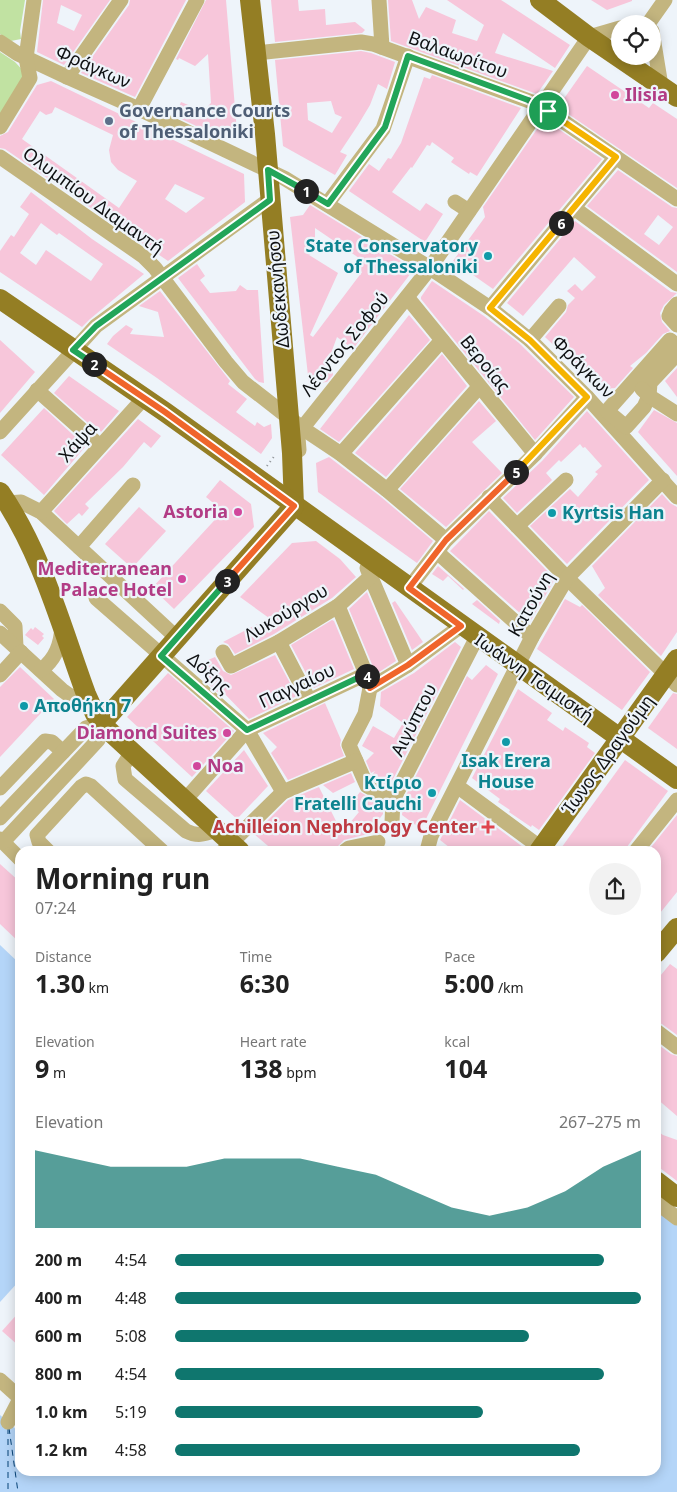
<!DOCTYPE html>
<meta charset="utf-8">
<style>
body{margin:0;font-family:"Noto Sans",sans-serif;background:#f2f2f2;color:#222;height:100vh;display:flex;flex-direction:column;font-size:19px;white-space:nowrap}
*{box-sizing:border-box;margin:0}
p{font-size:16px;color:#767676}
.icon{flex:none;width:28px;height:28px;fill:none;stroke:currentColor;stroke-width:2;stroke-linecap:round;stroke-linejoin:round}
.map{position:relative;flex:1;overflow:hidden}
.details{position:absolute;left:15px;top:846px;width:646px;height:630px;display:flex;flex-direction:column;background:#fff;border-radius:15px;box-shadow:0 2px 12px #0003}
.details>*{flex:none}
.tools{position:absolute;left:611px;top:15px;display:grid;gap:10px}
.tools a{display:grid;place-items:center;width:50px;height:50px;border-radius:50%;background:#fff;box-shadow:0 2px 12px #0003;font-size:25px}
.pin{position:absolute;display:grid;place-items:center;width:42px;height:42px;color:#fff;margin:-21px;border:2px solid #fff;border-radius:50%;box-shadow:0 1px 5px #0007}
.km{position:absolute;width:25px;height:25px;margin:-12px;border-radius:50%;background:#222;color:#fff;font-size:14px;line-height:25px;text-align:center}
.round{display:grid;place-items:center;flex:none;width:52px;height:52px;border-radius:26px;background:#f2f2f2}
.overview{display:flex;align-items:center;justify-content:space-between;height:85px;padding:0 20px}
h1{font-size:28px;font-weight:700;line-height:38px}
.figures{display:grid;grid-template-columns:repeat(3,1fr);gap:8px;height:85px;padding:5px 20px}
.figures div{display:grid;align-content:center}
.figures b{font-size:25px;font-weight:700}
.figures small{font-size:14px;font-weight:400}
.figures p{font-size:14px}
.chart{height:140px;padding:10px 20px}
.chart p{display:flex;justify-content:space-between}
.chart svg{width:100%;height:90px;margin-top:5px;fill:#0f766e;opacity:.7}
ul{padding:0 20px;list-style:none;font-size:16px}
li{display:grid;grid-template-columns:80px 60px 1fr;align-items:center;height:38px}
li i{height:12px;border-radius:6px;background:#0f766e}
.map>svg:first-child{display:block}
.green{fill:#c1e2a2}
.water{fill:#b4d5f8}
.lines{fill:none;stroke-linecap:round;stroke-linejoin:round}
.ferry{stroke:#054276;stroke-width:1;stroke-dasharray:6 5;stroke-linecap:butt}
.building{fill:#f7c6da;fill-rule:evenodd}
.path{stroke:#8b8f93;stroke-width:2;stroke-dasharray:1 4;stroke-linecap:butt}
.minor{stroke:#c3b57f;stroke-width:15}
.major{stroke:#947e24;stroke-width:20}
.split-1-casing{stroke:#fff;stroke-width:10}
.split-2-casing{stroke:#fff;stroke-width:10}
.split-3-casing{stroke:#fff;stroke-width:10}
.split-4-casing{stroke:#fff;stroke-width:10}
.split-5-casing{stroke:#fff;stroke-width:10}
.split-6-casing{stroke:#fff;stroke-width:10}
.split-7-casing{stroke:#fff;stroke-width:10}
.split-1{stroke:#22a559;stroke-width:6}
.split-2{stroke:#22a559;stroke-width:6}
.split-3{stroke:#f0652b;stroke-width:6}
.split-4{stroke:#22a559;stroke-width:6}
.split-5{stroke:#f0652b;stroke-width:6}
.split-6{stroke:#f5b400;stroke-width:6}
.split-7{stroke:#f5b400;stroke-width:6}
.hotel-dot{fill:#d1479c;stroke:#eef4fa;stroke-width:2}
.service-dot{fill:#5c6f8a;stroke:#eef4fa;stroke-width:2}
.culture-dot{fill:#0f9aa8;stroke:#eef4fa;stroke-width:2}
.health-dot{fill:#e0444e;stroke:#eef4fa;stroke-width:2}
.labels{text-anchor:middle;stroke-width:4.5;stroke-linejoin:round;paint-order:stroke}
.street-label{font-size:18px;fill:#0e1012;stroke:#eef4fa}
.hotel-label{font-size:18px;font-weight:bold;fill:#b23c85;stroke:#eef4fa;text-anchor:end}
.service-label{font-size:18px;font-weight:bold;fill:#4e5e75;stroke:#eef4fa;text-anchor:start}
.culture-label{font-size:18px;font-weight:bold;fill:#0d838f;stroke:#eef4fa;text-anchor:end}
.health-label{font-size:18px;font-weight:bold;fill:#be3a42;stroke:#eef4fa;text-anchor:end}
</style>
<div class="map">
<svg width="677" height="1492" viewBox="0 0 677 1492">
<rect width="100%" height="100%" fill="#eef4fa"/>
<g class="green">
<polygon points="0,0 25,0 20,31 21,39 11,41 0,34"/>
<polygon points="0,52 15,62 30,78 0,127"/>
</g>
<g class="water">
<polygon points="0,945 20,964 20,1280 0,1302"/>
<polygon points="656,1206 677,1222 677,1492 0,1492 0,1415 20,1433 20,1471 656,1471"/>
</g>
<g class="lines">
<g class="ferry">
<polyline points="8,1428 8,1492"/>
<polyline points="9,1428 18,1492"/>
</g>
</g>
<g class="building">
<path d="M43 0H110L64 65 37 52ZM61 5 82 15 74 31 57 23Z"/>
<polygon points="130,0 186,0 135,97 81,73 129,5"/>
<polygon points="206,0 226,0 237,132 226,140 175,116 181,102 203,111 211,103 208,54 195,66 179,58 178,60 176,59"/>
<polygon points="271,0 298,0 299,11 325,9 326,25 355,22 365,30 362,33 275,42"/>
<polygon points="388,0 412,0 419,19 426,7 456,20 452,33 477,41 484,25 447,0 501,0 570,45 555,68 503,33 495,53 553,71 537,94 391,41"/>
<polygon points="591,0 632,0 632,1 607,10"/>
<path d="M361 51 371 53 395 62 387 89 378 84 370 105 358 125 340 152 347 155 335 175 283 146 275 60ZM331 101 335 114 342 117 332 133 308 120 307 103Z"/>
<polygon points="587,66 649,108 653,103 677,119 677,188 558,107"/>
<polygon points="432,75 521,108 477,176 470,172 469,174 451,162 454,158 432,142 430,146 427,145 412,168 411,167 392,192 420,211 426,203 443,214 425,242 349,191 369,164 379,171 388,158 391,159 401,143 424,77 430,79"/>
<path d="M51 81 244 174 245 202 168 261 5 149 0 148V136L8 132 37 85ZM55 107 113 135 109 150 111 162 118 170 137 181 119 208 22 139 40 111 46 115 52 113ZM175 184 205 198 186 213 165 199Z"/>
<polygon points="544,119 602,159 493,289 453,261 485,217 483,207"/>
<path d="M618 170 672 207 677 208V272L587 206ZM658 215 673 227 659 245 644 234Z"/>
<path d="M31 192 92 239 144 274 90 319 82 327 0 272V251L11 235 14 237 29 214 20 207ZM41 223 57 235 59 233 103 264 91 281 46 250 36 265 20 253Z"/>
<path d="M310 205 414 269 353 349 337 337 330 356 333 375 327 382 309 384 290 217 303 215ZM315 228 359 258 354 266 362 272 313 337 310 335 338 273 309 255 315 251Z"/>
<polygon points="575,221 671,292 677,293 664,305 660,313 662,322 670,331 663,334 646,353 630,366 633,368 615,388 601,390 545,337 566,312 568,305 575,298 567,291 575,284 582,291 596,277 574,257 523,316 507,303"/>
<polygon points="197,264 205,276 200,280 210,293 236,291 240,285 247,290 258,290 264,383 259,382 255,379 178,278"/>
<polygon points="432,281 484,316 519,343 574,397 535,440 421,299 421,297"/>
<polygon points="160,291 230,381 228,384 247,399 236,412 255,426 257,422 264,427 271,424 272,438 261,454 157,378 107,344 113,336 126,325 133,329 130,334 164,337 158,312 139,306"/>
<polygon points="409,315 430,340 339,442 320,429"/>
<polygon points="0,340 35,372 0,413"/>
<polygon points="442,354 467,386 386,477 355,453"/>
<polygon points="677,368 677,397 665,381"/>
<polygon points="69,376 119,411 101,432 99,429 97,431 54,393"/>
<polygon points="479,401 496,421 472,442 502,473 446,527 400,489"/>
<polygon points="44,408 84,445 83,446 85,447 44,495 1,455"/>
<polygon points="654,410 677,423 677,476 638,432"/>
<polygon points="587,411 649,480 567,564 530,526 570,489 578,497 598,474 595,472 602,466 585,447 583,448 580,444 561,462 559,460 546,473 552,480 517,513 503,498 542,461"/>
<polygon points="138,419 161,436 151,448 144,442 123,467 85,504 89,508 82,516 79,513 67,524 54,511"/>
<polygon points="329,457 381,497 433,541 417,563 318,492 316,463"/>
<polygon points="220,480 251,504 254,527 174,609 152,588 223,511 206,497"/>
<polygon points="662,494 670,503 677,507 677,632 661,656 598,595 605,588 592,566"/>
<polygon points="139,507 166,531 132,568 105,544"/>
<polygon points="489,511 555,579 530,622 450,551"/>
<polygon points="316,541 340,559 356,577 332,598 274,634 235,654 228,644 223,642 269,618 240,597 292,543"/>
<polygon points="438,566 464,589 463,590 448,576 443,581 432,574"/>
<polygon points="367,592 396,661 376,674 349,609"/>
<polygon points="565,599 580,607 582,605 650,672 622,710 537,649"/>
<polygon points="477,600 500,621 499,624 472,604"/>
<polygon points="395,601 423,642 412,650 392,603"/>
<polygon points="332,620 334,621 354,669 314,688 291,645"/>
<polygon points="35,627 44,634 42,636 44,638 38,645 25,635 31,628 33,630"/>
<polygon points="455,642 461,647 389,787 374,779 372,775 375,771 371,773 366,761 374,753 362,746 373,726 394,738 403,723 380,706 381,692 414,673"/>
<polygon points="275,655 297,696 249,719 221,690 217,692 208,683 199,664 215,657 223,671 231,675"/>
<polygon points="486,665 498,674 421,829 402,815 403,801 467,676 472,680"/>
<polygon points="20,667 54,699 0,757 0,687"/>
<polygon points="168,673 234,731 192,777 127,717"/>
<polygon points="518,689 552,713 547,720 563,731 565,727 589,743 587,747 595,753 539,830 532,825 531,827 509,812 510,810 498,802 500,799 472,778"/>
<polygon points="673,693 677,694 677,749 648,728"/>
<polygon points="325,703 341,740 340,745 344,756 288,780 271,753 277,747 263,733"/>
<polygon points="244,750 268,786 237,819 206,791"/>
<polygon points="625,760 668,791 624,851 559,851"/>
<polygon points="351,773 355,782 333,793 323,785"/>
<polygon points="319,787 337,823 344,830 359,812 350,805 360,792 383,805 383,814 368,834 344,840 337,847 336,851 274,851 254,834 288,800"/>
<polygon points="460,800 527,850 527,851 454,851 440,840"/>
<polygon points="677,815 677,892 656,918 656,851 648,851"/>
<polygon points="0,864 20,882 20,943 0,924"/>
<polygon points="670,964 677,969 677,1035 662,1024 656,1022 656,981"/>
<polygon points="656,1043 671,1054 677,1056 677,1116 656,1098"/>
<polygon points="656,1130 663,1135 677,1140 677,1181 656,1165"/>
<polygon points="20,1311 20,1347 2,1331"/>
</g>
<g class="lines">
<polyline class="path" points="267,466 276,454"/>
<g class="minor">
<polyline points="379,0 382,47"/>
<polyline points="648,24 665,0"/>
<polyline points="652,31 661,86"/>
<polyline points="0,42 18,54 67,77 139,109 284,178 430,268 490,308 530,340 587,397 677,497"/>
<polyline points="256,53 361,42 373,44 532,102 548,111 677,199"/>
<polyline points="67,77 121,0"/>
<polyline points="139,109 197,0"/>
<polyline points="0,127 30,78 26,58 34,0"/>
<polyline points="0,157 143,256 155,268 226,362 243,382 302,428 341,454 387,490 446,540"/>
<polyline points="455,202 469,211"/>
<polyline points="327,204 383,129 408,56"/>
<polyline points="574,208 677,284"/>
<polyline points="407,297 535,454"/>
<polyline points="677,304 671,311 669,316 677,325"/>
<polyline points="490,308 616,157"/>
<polyline points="530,340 559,306"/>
<polyline points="677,346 670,340 607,411 626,427 644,407 649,396 650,383 677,354"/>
<polyline points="642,389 649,396 677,414"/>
<polyline points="37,390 100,446"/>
<polyline points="0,432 96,326 270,199"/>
<polyline points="299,450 298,437 300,431 430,268 589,37 620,28"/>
<polyline points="341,454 442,340"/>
<polyline points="387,490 479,387"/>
<polyline points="489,497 567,578 677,685"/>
<polyline points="7,503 21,502 41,512 177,638"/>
<polyline points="41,512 144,398"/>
<polyline points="517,526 566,480"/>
<polyline points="79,547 133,485"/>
<polyline points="437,552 532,637"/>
<polyline points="367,568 408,665"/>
<polyline points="409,588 446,540 535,454 587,397"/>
<polyline points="96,598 247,730 283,792"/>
<polyline points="338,606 366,674 370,688 365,714 349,745 367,786 393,800"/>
<polyline points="0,611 15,626 16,647"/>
<polyline points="0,633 62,690 69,695 90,703"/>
<polyline points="279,642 309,700"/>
<polyline points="223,652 231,666 279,642 338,606 370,577"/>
<path d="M41 670C56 659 61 644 62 626"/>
<polyline points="0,675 21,652"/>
<polyline points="370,688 408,665 461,626"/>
<path d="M132 752 123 766 125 779 186 831C198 837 205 834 217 830"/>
<polyline points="457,786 541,848 542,851"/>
<polyline points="0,788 45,741 52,742 63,752"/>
<polyline points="185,800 247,730 366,674"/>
<polyline points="0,818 86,728 102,723"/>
<polyline points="392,822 393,800 477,637"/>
<polyline points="0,839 20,859"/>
<polyline points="3,842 98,740 102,723"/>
<polyline points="48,851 39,842 37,835 81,787 86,784 91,786 162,851"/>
<polyline points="223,851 283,792 356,761"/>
<polyline points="345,851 349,848 378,842"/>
<polyline points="427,851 431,836 532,637 567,578 663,480"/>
<polyline points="636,851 677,800"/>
<polyline points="656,1031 677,1047"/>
<polyline points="656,1202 677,1218"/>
<polyline points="0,1380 20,1398"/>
<polyline points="8,1422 20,1399"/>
</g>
<g class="major">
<polyline points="250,0 265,134 292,453 294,506"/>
<polyline points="540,0 589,37 677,97"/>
<polyline points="0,299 165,412 677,779"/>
<path d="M0 492C42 553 61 626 86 694L95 714 106 728 240 851"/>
<polyline points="102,723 294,506"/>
<polyline points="539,851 677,659"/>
<polyline points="656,953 677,928"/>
<polyline points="656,1181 677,1197"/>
</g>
</g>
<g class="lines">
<defs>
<polyline id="split-1" points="306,191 328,204 385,127 408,56 528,100 548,111"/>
<polyline id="split-2" points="94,364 73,350 96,326 270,200 268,170 306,191"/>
<polyline id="split-3" points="94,364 165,412 294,506 227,581"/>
<polyline id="split-4" points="227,581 161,656 247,730 366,674 367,676"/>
<polyline id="split-5" points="367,676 370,688 408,665 461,626 409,588 446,540 516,472"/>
<polyline id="split-6" points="516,472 587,397 530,340 490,308 561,223"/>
<polyline id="split-7" points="548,111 616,157 561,223"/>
</defs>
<use href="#split-1" class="split-1-casing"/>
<use href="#split-2" class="split-2-casing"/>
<use href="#split-3" class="split-3-casing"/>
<use href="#split-4" class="split-4-casing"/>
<use href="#split-5" class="split-5-casing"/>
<use href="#split-6" class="split-6-casing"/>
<use href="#split-7" class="split-7-casing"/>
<use href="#split-1" class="split-1"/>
<use href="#split-2" class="split-2"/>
<use href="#split-3" class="split-3"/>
<use href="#split-4" class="split-4"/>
<use href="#split-5" class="split-5"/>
<use href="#split-6" class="split-6"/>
<use href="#split-7" class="split-7"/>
</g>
<g class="hotel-dot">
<circle cx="615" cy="95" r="5"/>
<circle cx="238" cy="512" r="5"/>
<circle cx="182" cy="579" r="5"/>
<circle cx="227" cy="733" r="5"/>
<circle cx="197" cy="766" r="5"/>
</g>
<circle class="service-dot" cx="109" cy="121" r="5"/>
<g class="culture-dot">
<circle cx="488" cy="256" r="5"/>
<circle cx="552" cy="513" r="5"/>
<circle cx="24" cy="706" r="5"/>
<circle cx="506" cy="742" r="5"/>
<circle cx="432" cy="793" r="5"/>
</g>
<path class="health-dot" d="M485.5 819.5h5v5h5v5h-5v5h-5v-5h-5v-5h5z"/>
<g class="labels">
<g class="street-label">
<text transform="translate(458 55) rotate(20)" y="6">Βαλαωρίτου</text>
<text transform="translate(93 67) rotate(24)" y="6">Φράγκων</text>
<text transform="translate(93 201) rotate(36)" y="6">Ολυμπίου Διαμαντή</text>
<text transform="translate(278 289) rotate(-95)" y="6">Δωδεκανήσου</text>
<text transform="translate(345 344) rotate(-51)" y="6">Λέοντος Σοφού</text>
<text transform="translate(485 364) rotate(51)" y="6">Βεροίας</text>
<text transform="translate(583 367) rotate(45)" y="6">Φράγκων</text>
<text transform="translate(78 442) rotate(-48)" y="6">Χάψα</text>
<text transform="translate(531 604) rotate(-60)" y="6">Κατούνη</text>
<text transform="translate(286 613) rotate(-31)" y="6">Λυκούργου</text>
<text transform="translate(209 673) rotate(42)" y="6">Δόξης</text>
<text transform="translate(534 678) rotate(35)" y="6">Ιωάννη Τσιμισκή</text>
<text transform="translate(297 686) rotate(-25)" y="6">Παγγαίου</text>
<text transform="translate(414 720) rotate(-63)" y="6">Αιγύπτου</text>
<text transform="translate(608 755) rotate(-54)" y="6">Ίωνος Δραγούμη</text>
</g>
<g class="hotel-label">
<text x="625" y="101" text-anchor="start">Ilisia</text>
<text x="228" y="518">Astoria</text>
<text x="172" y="575">Mediterranean<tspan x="172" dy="21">Palace Hotel</tspan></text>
<text x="217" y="739">Diamond Suites</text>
<text x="207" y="772" text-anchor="start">Noa</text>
</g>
<g class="service-label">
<text x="119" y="117">Governance Courts<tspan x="119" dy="21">of Thessaloniki</tspan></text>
</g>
<g class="culture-label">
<text x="478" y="252">State Conservatory<tspan x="478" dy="21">of Thessaloniki</tspan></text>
<text x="562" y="519" text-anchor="start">Kyrtsis Han</text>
<text x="34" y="712" text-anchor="start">Αποθήκη 7</text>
<text x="506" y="767" text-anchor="middle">Isak Erera<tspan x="506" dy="21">House</tspan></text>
<text x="422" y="789">Κτίριο<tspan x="422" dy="21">Fratelli Cauchi</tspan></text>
</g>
<g class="health-label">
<text x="477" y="833">Achilleion Nephrology Center</text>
</g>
</g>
</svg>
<div class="tools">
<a><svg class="icon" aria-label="locate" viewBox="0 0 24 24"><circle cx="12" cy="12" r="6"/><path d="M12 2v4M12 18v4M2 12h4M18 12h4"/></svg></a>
</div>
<div class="pin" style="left:548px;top:111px;background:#1e9e55"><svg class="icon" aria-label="arrive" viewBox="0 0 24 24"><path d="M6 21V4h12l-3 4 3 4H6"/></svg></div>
<b class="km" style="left:306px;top:191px">1</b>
<b class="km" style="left:94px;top:364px">2</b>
<b class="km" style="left:227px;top:581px">3</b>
<b class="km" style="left:367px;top:676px">4</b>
<b class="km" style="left:516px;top:472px">5</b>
<b class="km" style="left:561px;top:223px">6</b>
<section class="details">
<div class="overview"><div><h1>Morning run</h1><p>07:24</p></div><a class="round"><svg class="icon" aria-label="share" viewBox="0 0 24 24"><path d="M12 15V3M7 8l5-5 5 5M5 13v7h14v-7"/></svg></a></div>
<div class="figures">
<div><p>Distance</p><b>1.30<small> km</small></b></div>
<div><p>Time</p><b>6:30</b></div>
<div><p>Pace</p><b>5:00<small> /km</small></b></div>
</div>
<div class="figures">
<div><p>Elevation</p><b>9<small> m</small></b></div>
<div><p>Heart rate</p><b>138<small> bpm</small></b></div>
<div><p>kcal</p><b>104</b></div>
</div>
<div class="chart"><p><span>Elevation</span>267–275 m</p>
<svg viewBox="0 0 160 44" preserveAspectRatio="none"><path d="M0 44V6L10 10L20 14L30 14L40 14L50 10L60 10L70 10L80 14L90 18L100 26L110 34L120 38L130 34L140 26L150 14L160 6V44z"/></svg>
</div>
<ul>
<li><b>200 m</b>4:54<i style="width:92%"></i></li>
<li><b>400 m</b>4:48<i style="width:100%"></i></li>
<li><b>600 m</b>5:08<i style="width:76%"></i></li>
<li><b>800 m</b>4:54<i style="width:92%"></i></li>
<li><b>1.0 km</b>5:19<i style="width:66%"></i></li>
<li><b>1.2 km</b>4:58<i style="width:87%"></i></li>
</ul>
</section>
</div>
